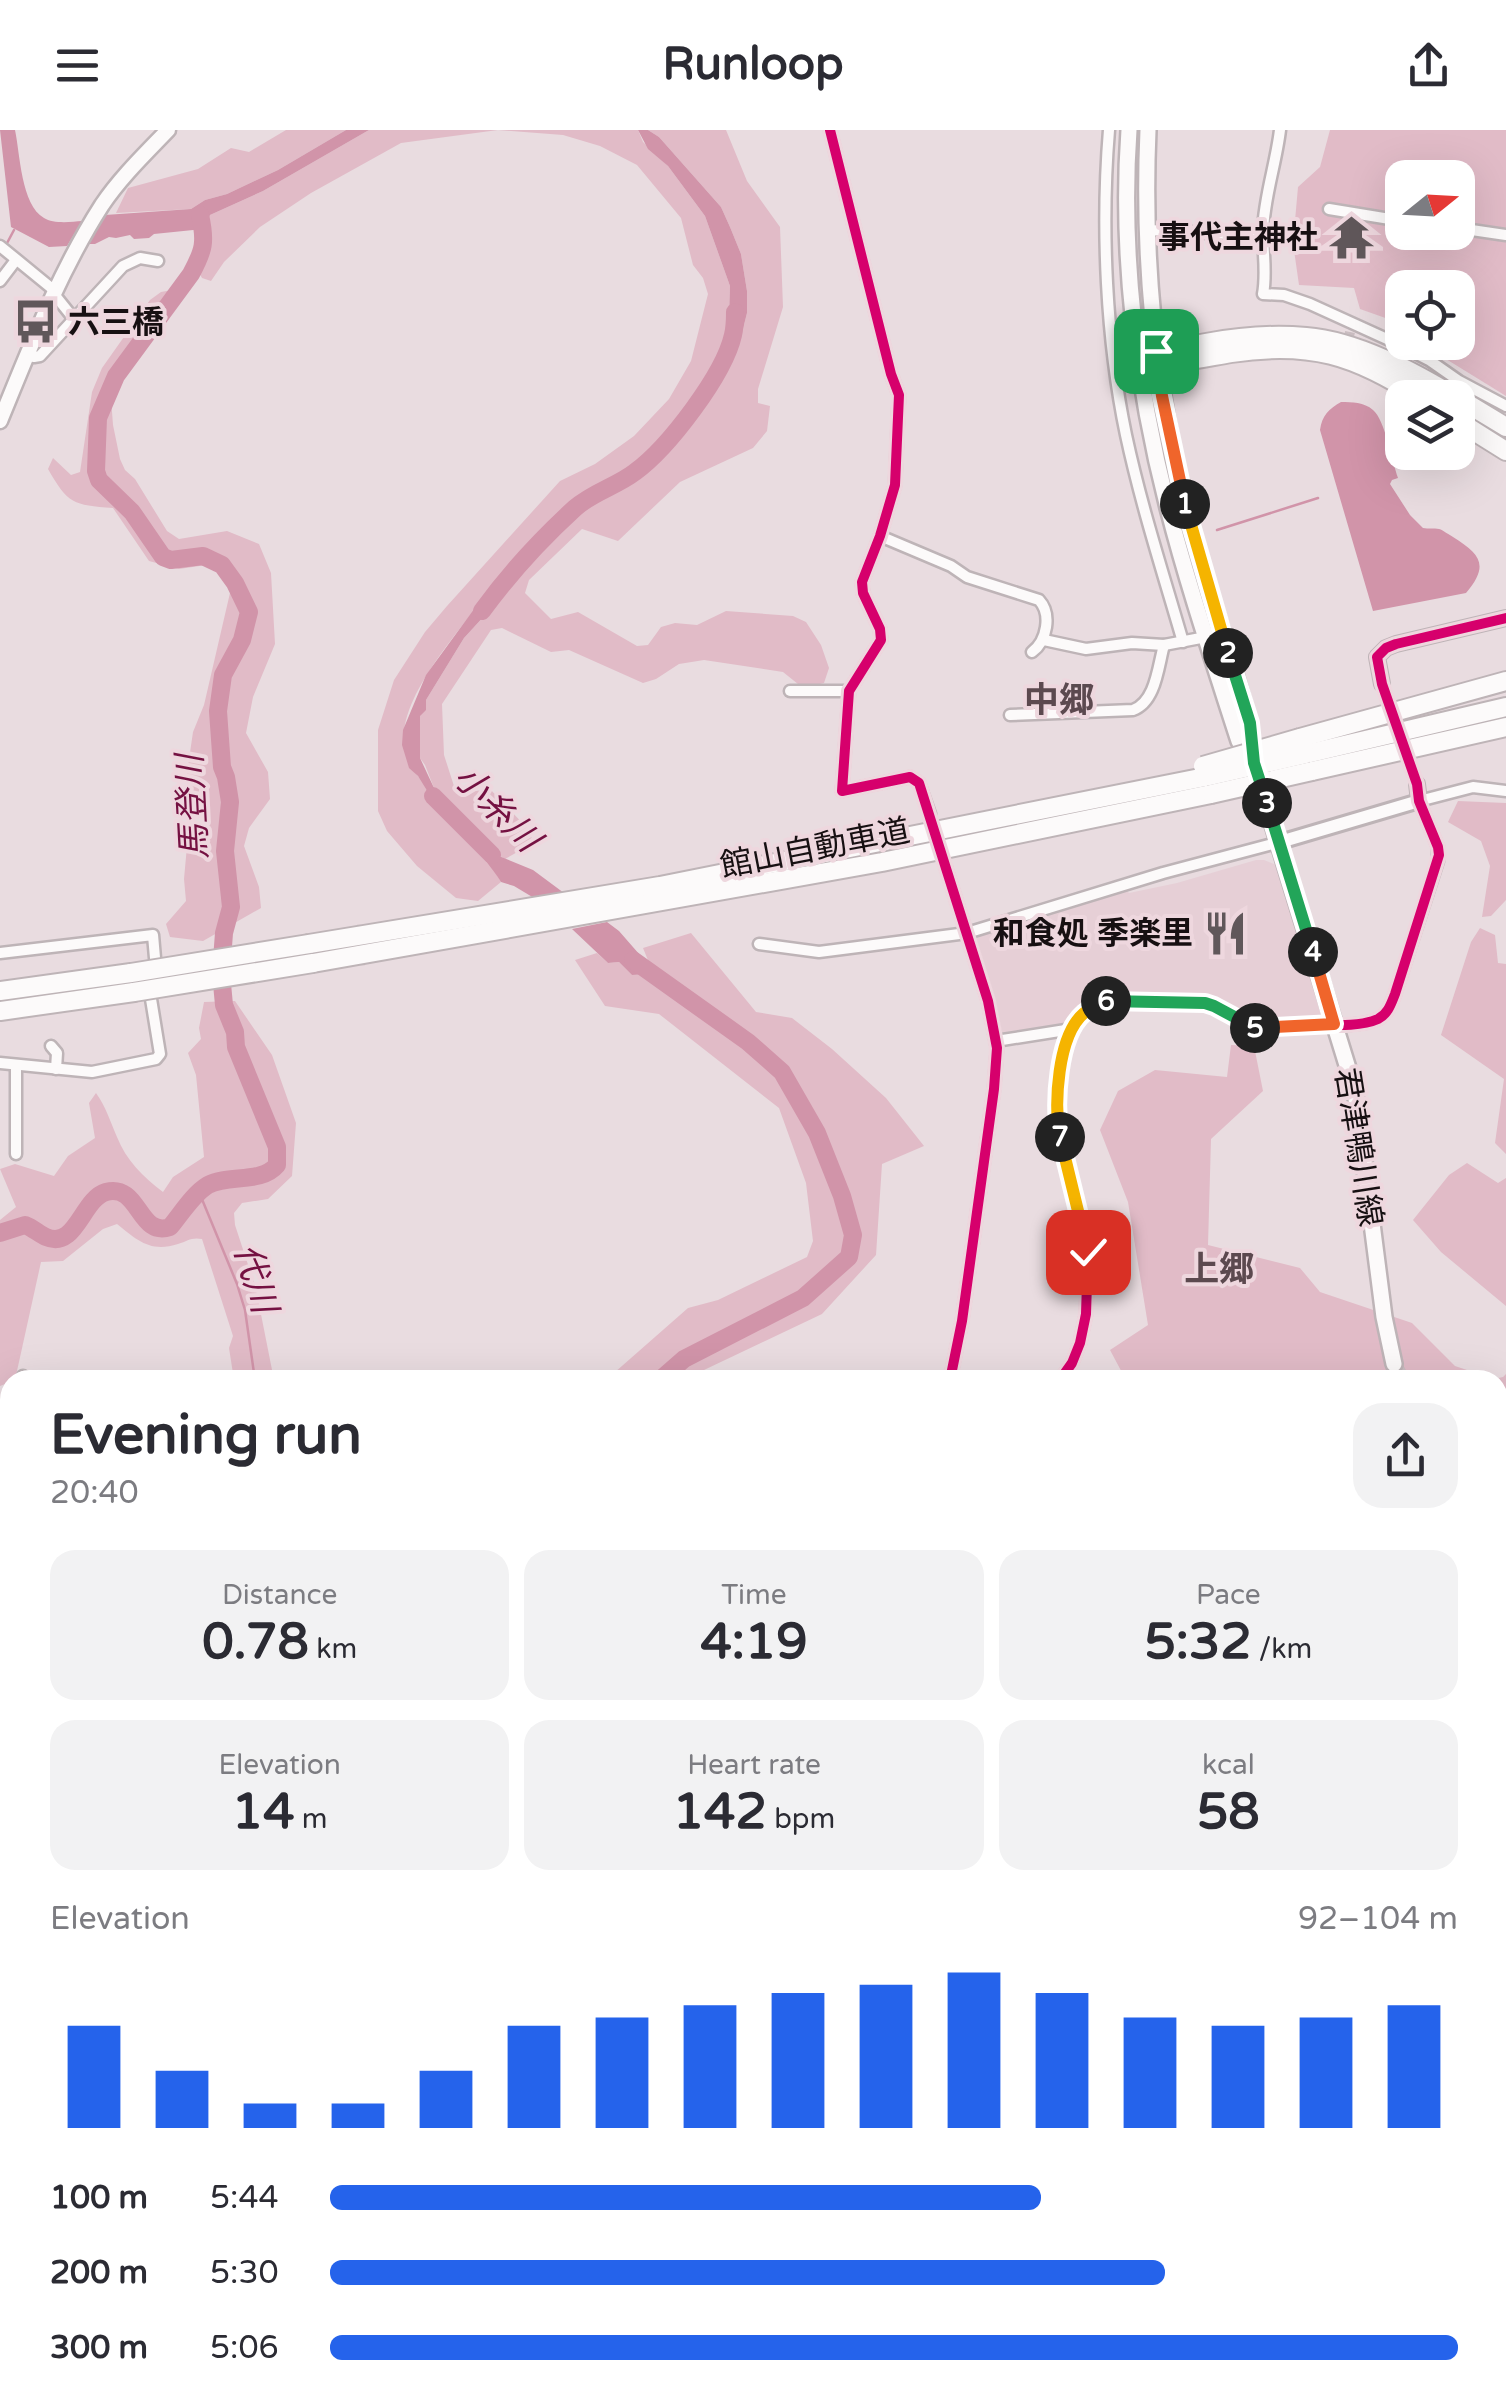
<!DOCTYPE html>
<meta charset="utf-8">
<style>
body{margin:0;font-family:"Varela Round","Noto Sans JP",sans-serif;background:#f2f2f3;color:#2b2b33;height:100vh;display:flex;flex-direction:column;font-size:38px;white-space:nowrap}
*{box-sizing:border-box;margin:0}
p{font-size:32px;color:#7c7c81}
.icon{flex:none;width:55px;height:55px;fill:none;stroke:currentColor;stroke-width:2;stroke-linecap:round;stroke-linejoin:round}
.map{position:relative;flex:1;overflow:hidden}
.side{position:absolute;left:0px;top:1240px;width:1508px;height:1038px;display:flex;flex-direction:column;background:#fff;border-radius:30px 30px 0 0;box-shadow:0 10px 40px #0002}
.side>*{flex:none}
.needle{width:65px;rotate:72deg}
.fabs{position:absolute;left:1385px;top:30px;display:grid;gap:20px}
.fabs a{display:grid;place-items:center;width:90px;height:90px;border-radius:20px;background:#fff;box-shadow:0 10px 40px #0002;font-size:50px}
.pin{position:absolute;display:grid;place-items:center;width:85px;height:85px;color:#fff;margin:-42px;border-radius:20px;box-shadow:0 5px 15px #0006}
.km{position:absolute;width:50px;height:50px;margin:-25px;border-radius:50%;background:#222;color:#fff;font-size:28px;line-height:50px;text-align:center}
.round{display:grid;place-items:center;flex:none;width:105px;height:105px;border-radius:30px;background:#f2f2f3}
.summary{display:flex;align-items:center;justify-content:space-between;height:170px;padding:0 50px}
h1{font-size:55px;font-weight:800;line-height:75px}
.stats{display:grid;grid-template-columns:repeat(3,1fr);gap:15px;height:170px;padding:10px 50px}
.stats div{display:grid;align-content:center;border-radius:25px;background:#f2f2f3;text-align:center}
.stats b{font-size:50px;font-weight:800}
.stats small{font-size:28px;font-weight:400}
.stats p{font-size:28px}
.chart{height:280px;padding:20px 50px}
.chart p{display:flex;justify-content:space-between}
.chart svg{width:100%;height:180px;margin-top:10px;stroke:#2563eb;stroke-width:6}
ul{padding:0 50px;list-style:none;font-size:32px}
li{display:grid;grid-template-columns:160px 120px 1fr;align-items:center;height:75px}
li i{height:25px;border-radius:12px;background:#2563eb}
header{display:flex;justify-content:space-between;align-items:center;height:130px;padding:0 50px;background:#fff;font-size:45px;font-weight:800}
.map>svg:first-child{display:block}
.built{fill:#e6cfd6}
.green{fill:#e1bbc7;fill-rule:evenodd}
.water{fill:#d194a9}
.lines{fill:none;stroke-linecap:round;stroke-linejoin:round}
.stream{stroke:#d194a9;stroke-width:2.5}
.river{stroke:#d194a9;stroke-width:18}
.minor-tunnel{stroke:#cabdc1;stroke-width:10;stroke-dasharray:10 5;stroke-linecap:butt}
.tertiary-tunnel{stroke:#cabdc1;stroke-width:12;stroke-dasharray:12 6;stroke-linecap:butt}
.primary-tunnel{stroke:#cabdc1;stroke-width:15;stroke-dasharray:15 8;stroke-linecap:butt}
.minor-casing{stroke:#beb4b7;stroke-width:15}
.tertiary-casing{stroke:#beb4b7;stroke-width:18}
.secondary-casing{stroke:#beb4b7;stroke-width:19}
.primary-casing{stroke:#beb4b7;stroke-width:20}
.motorway-casing{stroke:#beb4b7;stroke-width:22}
.minor{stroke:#fcfafa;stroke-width:10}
.tertiary{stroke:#fcfafa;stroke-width:12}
.secondary{stroke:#fcfafa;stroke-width:14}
.primary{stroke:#fcfafa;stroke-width:15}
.motorway{stroke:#fcfafa;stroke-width:18}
.motorway-bridge-casing{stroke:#beb4b7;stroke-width:22;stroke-linecap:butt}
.motorway-bridge{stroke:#fcfafa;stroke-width:18}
.cycleway-casing{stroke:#eed7de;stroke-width:16}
.cycleway{stroke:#d6006c;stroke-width:10}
.split-1-casing{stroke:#fff;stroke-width:20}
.split-2-casing{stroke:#fff;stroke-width:20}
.split-3-casing{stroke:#fff;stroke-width:20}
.split-4-casing{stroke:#fff;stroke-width:20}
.split-5-casing{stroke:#fff;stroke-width:20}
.split-6-casing{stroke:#fff;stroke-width:20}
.split-7-casing{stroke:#fff;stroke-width:20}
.split-8-casing{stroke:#fff;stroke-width:20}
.split-1{stroke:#f0652b;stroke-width:12}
.split-2{stroke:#f5b400;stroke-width:12}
.split-3{stroke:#22a559;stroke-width:12}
.split-4{stroke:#22a559;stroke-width:12}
.split-5{stroke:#f0652b;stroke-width:12}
.split-6{stroke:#22a559;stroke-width:12}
.split-7{stroke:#f5b400;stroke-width:12}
.split-8{stroke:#f5b400;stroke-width:12}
.labels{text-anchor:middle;stroke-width:8;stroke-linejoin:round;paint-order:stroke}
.poi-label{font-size:32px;font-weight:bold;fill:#171012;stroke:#eed7de;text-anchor:end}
.street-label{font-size:32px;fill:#171012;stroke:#eed7de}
.neighbourhood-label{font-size:35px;font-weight:bold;fill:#5c494f;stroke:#eed7de}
.water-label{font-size:35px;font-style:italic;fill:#751142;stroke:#eed7de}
</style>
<header><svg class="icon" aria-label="menu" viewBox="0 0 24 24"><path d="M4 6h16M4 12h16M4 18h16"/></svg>Runloop<svg class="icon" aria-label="share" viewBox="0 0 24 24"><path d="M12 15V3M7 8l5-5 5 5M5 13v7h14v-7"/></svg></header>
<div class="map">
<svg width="1506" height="2277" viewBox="0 0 1506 2277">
<rect width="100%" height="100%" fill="#e9dce0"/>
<polygon class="built" points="1256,730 1264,730 1279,736 1328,888 1317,891 1264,895 1246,890 1212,868 1199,863 1111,862 1090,871 1071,892 1002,906 1000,903 976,819 974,809 977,807 1127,761 1129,763 1177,753"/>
<g class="green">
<polygon points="286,0 346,0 278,40 227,64 205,70 191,79 116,83 128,58 198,39 231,18 249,22"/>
<path d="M369 0H638L643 12 668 36 705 86 730 156 729 186 734 203 743 199 747 183V161L741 124 730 97 721 77 659 7 648 0H726L747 51 780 97 783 177 758 259V273L770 276 767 301 753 318 680 352 618 411 582 399 529 450 525 463 551 489 578 482 637 516 648 515 661 497 675 493 697 495 726 481 793 486 806 492 821 515 829 538 824 553 803 558 783 542 704 530 679 534 656 549 643 553 569 520 551 522 502 498 491 500 442 574 444 625 454 656 468 662 490 659 531 702 532 714 505 729 490 720 482 727 491 735 501 752 478 771 456 768 417 736 387 701 378 681V600L394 550 425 502 447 476 560 351 595 334 634 306 669 269 691 231 708 164 703 148 693 135 681 88 637 35 600 16 563 5 498 0 401 13 311 63 260 97 224 132 211 151 202 148 198 141 209 125 204 98 207 95 205 91 210 85 263 61ZM488 461 495 463 486 484 464 508 426 570 420 586V628L425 635 434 658 440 664C425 658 427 656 417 645 370 592 459 505 488 461Z"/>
<path d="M1330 0H1506V266L1420 213 1458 212V158H1402V199L1391 190 1360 179 1354 158 1299 155 1293 113 1298 57 1320 37ZM1402 48H1458V102H1402Z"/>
<path d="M172 160 132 211 110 255 113 295 120 329 125 340 135 349 167 401 179 409 227 401 259 414 271 443 275 514 253 567 246 603 268 642 270 669 249 698 244 716 259 757 261 778 203 811 170 807 166 794 186 771 184 749 188 705 205 694 186 650 193 602 204 575 233 450 213 434 179 439 149 431 113 378C73 375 68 374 48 339L53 328 71 345 80 342 92 262 102 238 150 170 161 162Z"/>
<polygon points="1458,671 1506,673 1506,770 1491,786 1482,787 1490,736 1481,711 1448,692"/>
<polygon points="1480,798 1495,805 1498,833 1506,834 1506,1024 1495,1013 1504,949 1441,905 1471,812"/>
<path d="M691 803 756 882 792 888 832 919 886 968 924 1016 882 1034 876 1125 822 1184 704 1240 697 1250H666L679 1238 681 1231C652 1251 641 1250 606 1250L688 1178 718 1170 807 1127 813 1111 806 1053 779 978 659 884 605 876 575 830 597 823 608 833 619 832 632 845H643L652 840 643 818Z"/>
<path d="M235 871 272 925 296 993 292 1046 268 1069 242 1073 234 1083 235 1095 256 1159 274 1250H234L229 1218 233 1206 202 1109C191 1107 188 1111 178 1114 150 1123 137 1110 117 1094L103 1099 63 1131 41 1132 15 1250 0 1256V1090L16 1077 0 1039 15 1034 54 1046 68 1026 95 1008 89 973 96 963C106 977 110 991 117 1007 126 1030 143 1047 163 1062L173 1047 204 1027 196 945 188 923 201 909 199 898 204 872Z"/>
<polygon points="1231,915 1254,916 1263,961 1211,1009 1208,1115 1300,1138 1320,1162 1412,1193 1455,1236 1494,1249 1503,1247 1506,1244 1506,1548 1498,1550 1498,1250 1126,1250 1110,1220 1148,1195 1128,1072 1100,1000 1118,961 1155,940 1227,947"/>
<polygon points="1467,1033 1498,1053 1506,1048 1506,1176 1441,1122 1413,1090 1449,1045"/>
<polygon points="1506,1693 1506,1831 1498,1833 1498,1698"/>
<polygon points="1506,1993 1506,2082 1498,2082 1498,1997"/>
<polygon points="928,2268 1023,2268 1021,2277 920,2277"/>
</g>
<g class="water">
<path d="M0 0H15C20 23 21 75 44 88 53 94 71 92 82 91L67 116 49 117 11 97Z"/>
<polygon points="346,0 369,0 263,61 210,85 203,99 154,104 149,108 134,109 130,105 116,108 109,107 95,114 87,114 105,85 191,79 205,70 227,64 278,40"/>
<polygon points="638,0 648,0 659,7 721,77 730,97 741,124 747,161 747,183 743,199 734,204 729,186 730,156 705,86 668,36 648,19"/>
<path d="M1341 272C1352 272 1364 272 1373 280 1385 290 1392 331 1398 348L1392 350 1390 354 1410 385 1423 398C1428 399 1434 398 1439 399 1441 399 1451 406 1453 407 1480 424 1490 435 1466 463L1373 481 1320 300C1322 285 1329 279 1341 272Z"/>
<polygon points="488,460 496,462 486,484 464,508 426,570 426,580 420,586 420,628 434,658 440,664 447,677 446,681 436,675 418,646 409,638 402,615 403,600 426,545"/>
<path d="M475 709 494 724 533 740 564 763 534 768 514 756 501 752C492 737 479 726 475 709Z"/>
<polygon points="607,792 619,801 653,840 652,844 632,845 619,832 608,833 572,799"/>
</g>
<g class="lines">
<g class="stream">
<polyline points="6,115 14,100"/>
<polyline points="1217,400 1318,368"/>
<polyline points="199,1062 237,1154 245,1180 255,1250"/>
<polyline points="0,2030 10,2023"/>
</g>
<g class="river">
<path d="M482 481C509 444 541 409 575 378 593 362 617 356 635 342 668 318 724 245 733 205 735 197 735 189 735 182"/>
<polyline points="433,666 492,725"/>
<polyline points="633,830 748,912 782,942 817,1003 842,1066 853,1105 849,1127 803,1168 684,1229 660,1250"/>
<path d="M0 1103 25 1095C33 1098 39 1104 46 1107 76 1120 82 1069 106 1062 140 1053 138 1108 170 1097 181 1084 193 1064 208 1055 229 1044 261 1054 277 1035V1017L236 917 235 902 224 875 221 843 224 803 231 777 225 721 230 672 226 647 222 637 218 581 223 545 242 510 249 482 235 453 222 435 203 426 171 430 163 427 132 382 99 350 96 341 98 288 116 246 191 144C204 120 206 112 200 85"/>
</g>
<g class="minor-tunnel">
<polyline points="1342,238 1350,202"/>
<polyline points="360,835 362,795"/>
</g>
<polyline class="tertiary-tunnel" points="1382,554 1417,654"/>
<g class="primary-tunnel">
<polyline points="1394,1234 1403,1250"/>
<polyline points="1498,1437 1506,1453"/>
</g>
<defs>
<g id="minor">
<polyline points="830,0 891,244 899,265 895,355 880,406 862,452 863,463 880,499 881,510 849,561 842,661 910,647 919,653 930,684"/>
<path d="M1109 0C1101 97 1106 210 1126 305 1141 375 1163 443 1183 512"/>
<path d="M1280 0C1276 34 1264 67 1263 101 1263 123 1267 143 1263 164L1284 165 1310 174 1398 214 1429 230 1459 251 1506 276"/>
<polyline points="1329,79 1402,91"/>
<polyline points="1458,98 1506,105"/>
<polyline points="1148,100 1229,104 1263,102"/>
<polyline points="0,116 55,161"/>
<polyline points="0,151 16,130"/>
<polyline points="54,164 74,189"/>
<polyline points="28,224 34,227 40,226 123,136 140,128 158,131"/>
<path d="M880 406 951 436 967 447 1039 470C1052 484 1047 511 1032 522"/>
<polyline points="1044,510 1086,519 1132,513 1164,515 1206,507"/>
<polyline points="790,561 849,561"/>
<path d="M1010 585 1133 580C1156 572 1158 536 1164 515"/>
<polyline points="946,738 988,871 997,918 994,959 962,1191 950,1250"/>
<polyline points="759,814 819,822 967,803 1163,743 1280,712"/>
<polyline points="0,823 153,805 155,828"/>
<polyline points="996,911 1072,899"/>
<polyline points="51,916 57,923 56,939"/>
<polyline points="0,933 92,942 156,929 160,924 151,869"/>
<polyline points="16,1024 16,935"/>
<polyline points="23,1250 23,1246"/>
<path d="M1060 1250 1072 1233 1080 1213 1086 1184 1088 1122 1059 1002V948L1064 921 1072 899 1084 883 1106 870 1205 873C1223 878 1237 891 1254 897 1265 901 1275 896 1285 895 1312 892 1354 900 1378 889 1388 884 1391 874 1395 864L1438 731V717L1419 671 1473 657 1506 661"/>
<polyline points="0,1477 3,1417 10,1354"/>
<polyline points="0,1493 10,1494"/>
<polyline points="0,1554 10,1555"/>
<polyline points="0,1828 10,1826"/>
<polyline points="1498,1839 1506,1838"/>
<polyline points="1498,1993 1506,1993"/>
<polyline points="651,2268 654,2277"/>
<polyline points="818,2268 834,2277"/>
<polyline points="1206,2268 1264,2277"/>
<polyline points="505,2277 558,2268"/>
<polyline points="1047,2277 1052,2268"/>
<polyline points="1121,2277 1128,2268"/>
<polyline points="1318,2277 1318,2268"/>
</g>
<g id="tertiary">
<polyline points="1382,554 1377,527 1386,518 1396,514 1506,488"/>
<polyline points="1280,712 1419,671 1417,654"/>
<polyline points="0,2105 10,2170"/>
<polyline points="25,2268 27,2277"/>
</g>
<path id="secondary" d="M0 291C30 218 59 142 102 75 121 47 145 24 168 0"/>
<g id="primary">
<path d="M1129 0C1120 124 1137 257 1168 378 1188 456 1214 533 1239 611L1252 629"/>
<path d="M1148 0C1142 137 1157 274 1193 406 1205 450 1219 493 1233 537 1242 569 1252 599 1254 633L1355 961 1384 1187 1394 1234"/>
</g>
<g id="motorway">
<path d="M1139 231C1160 219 1182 217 1206 213 1238 207 1273 204 1306 207 1357 211 1414 242 1457 268"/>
<path d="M1140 231C1170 236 1201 228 1231 223 1310 211 1355 225 1421 268"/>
<polyline points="1458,268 1506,297"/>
<polyline points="1458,291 1506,321"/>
<polyline points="1300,608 1506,551"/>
<polyline points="1306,624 1506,577"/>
<polyline points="1312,641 1506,597"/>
<polyline points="309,814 660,756 1205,647"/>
<polyline points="313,833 882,732 1211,664"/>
<polyline points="0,861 131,843"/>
<polyline points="0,881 134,862"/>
</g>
</defs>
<use href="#minor" class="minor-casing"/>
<use href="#tertiary" class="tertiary-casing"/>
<use href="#secondary" class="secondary-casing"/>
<use href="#primary" class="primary-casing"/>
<use href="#motorway" class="motorway-casing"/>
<use href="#minor" class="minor"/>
<use href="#tertiary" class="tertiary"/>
<use href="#secondary" class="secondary"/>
<use href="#primary" class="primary"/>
<use href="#motorway" class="motorway"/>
<defs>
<g id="motorway-bridge">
<polyline points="1203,636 1300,608"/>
<polyline points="1205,647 1306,624"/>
<polyline points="1211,664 1312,641"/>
<polyline points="131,843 309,814"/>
<polyline points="134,862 313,833"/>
</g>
</defs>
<use href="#motorway-bridge" class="motorway-bridge-casing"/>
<use href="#motorway-bridge" class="motorway-bridge"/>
<defs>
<g id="cycleway">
<polyline points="830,0 891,244 899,265 895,355 880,406 862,452 863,463 880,499 881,510 849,561 842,661 910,647 919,653 988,871 997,918 994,959 962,1191 950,1250"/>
<path d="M1060 1250 1072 1233 1080 1213 1086 1184 1088 1122 1059 1002V948L1064 921 1072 899 1084 883 1106 870 1205 873C1223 878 1237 891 1254 897 1265 901 1275 896 1285 895 1312 892 1354 900 1378 889 1388 884 1391 874 1395 864L1439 725 1438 717 1419 671 1417 654 1382 554 1377 527 1386 518 1396 514 1506 488"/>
</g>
</defs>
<use href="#cycleway" class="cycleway-casing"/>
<use href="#cycleway" class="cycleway"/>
</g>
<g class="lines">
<defs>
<polyline id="split-1" points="1156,221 1162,266 1185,374"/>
<polyline id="split-2" points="1185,374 1228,523"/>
<polyline id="split-3" points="1228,523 1250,593 1254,633 1267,673"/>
<polyline id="split-4" points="1267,673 1313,822"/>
<polyline id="split-5" points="1255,898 1334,894 1313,822"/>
<polyline id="split-6" points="1106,871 1205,873 1214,876 1255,898"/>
<path id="split-7" d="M1060 1007C1054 975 1057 906 1084 883 1090 878 1099 874 1106 871"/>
<polyline id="split-8" points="1060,1007 1088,1122"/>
</defs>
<use href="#split-1" class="split-1-casing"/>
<use href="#split-2" class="split-2-casing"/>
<use href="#split-3" class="split-3-casing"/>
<use href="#split-4" class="split-4-casing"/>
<use href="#split-5" class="split-5-casing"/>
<use href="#split-6" class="split-6-casing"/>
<use href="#split-7" class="split-7-casing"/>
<use href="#split-8" class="split-8-casing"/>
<use href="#split-1" class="split-1"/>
<use href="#split-2" class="split-2"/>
<use href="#split-3" class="split-3"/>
<use href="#split-4" class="split-4"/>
<use href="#split-5" class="split-5"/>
<use href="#split-6" class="split-6"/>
<use href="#split-7" class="split-7"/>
<use href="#split-8" class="split-8"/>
</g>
<defs>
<symbol id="temple-bare" viewBox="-9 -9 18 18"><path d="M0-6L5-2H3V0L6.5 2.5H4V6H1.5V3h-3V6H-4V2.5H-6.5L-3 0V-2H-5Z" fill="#60575a" stroke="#eed7de" stroke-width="2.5" paint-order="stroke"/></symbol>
<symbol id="bus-bare" viewBox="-9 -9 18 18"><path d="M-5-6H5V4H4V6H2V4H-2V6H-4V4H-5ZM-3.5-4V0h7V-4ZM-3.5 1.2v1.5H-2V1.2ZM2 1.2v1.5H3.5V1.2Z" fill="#60575a" stroke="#eed7de" stroke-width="2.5" paint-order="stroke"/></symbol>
<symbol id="restaurant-bare" viewBox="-9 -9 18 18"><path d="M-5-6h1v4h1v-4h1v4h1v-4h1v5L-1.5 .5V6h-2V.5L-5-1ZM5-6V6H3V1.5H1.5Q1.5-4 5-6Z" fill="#60575a" stroke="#eed7de" stroke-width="2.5" paint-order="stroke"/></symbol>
</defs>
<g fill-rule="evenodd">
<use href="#temple-bare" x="1320" y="76" width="63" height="63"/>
<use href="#bus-bare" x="4" y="160" width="63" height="63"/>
<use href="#restaurant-bare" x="1194" y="772" width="63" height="63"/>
</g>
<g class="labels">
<g class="poi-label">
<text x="1318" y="118">事代主神社</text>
<text x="68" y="203" text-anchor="start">六三橋</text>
<text x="1193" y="814">和食処 季楽里</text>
</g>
<g class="street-label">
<text transform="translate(815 718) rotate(-11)" y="11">館山自動車道</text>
<text transform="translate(1359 1017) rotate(81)" y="11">君津鴨川線</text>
</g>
<g class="neighbourhood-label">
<text x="1059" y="582">中郷</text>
<text x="1219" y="1151">上郷</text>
</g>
<g class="water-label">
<text transform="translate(192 677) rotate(-93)" y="12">馬登川</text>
<text transform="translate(497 678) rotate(45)" y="12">小糸川</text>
<text transform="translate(256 1148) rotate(73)" y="12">代川</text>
</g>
</g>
</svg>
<div class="fabs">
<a><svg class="needle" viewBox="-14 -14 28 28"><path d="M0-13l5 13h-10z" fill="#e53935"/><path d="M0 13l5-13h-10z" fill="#7c7c81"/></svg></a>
<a><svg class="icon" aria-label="locate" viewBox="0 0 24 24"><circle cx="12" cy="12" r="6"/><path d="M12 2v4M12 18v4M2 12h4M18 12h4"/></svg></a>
<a><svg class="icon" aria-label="layers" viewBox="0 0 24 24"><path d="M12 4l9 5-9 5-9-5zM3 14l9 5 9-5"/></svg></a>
</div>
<div class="pin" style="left:1156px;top:221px;background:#1e9e55"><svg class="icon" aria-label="arrive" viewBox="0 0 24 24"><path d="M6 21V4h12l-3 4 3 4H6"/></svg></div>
<div class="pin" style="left:1088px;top:1122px;background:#d93025"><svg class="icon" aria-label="check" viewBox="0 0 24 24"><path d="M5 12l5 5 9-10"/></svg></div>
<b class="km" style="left:1185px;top:374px">1</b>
<b class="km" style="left:1228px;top:523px">2</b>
<b class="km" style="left:1267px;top:673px">3</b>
<b class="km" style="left:1313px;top:822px">4</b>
<b class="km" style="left:1255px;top:898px">5</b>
<b class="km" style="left:1106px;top:871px">6</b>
<b class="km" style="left:1060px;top:1007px">7</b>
<section class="side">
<div class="summary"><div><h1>Evening run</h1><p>20:40</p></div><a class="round"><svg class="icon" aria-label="share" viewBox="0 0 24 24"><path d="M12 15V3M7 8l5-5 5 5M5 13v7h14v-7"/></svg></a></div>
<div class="stats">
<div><p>Distance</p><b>0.78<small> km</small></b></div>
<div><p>Time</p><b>4:19</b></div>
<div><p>Pace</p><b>5:32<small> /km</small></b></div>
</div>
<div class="stats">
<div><p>Elevation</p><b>14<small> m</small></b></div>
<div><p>Heart rate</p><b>142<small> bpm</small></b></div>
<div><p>kcal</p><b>58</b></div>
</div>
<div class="chart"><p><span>Elevation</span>92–104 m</p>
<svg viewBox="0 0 160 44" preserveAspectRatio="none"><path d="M5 44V19M15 44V30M25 44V38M35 44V38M45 44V30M55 44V19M65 44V17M75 44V14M85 44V11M95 44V9M105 44V6M115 44V11M125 44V17M135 44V19M145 44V17M155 44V14"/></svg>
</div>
<ul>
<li><b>100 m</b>5:44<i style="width:63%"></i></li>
<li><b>200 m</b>5:30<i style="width:74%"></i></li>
<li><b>300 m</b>5:06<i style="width:100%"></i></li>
</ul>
</section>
</div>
